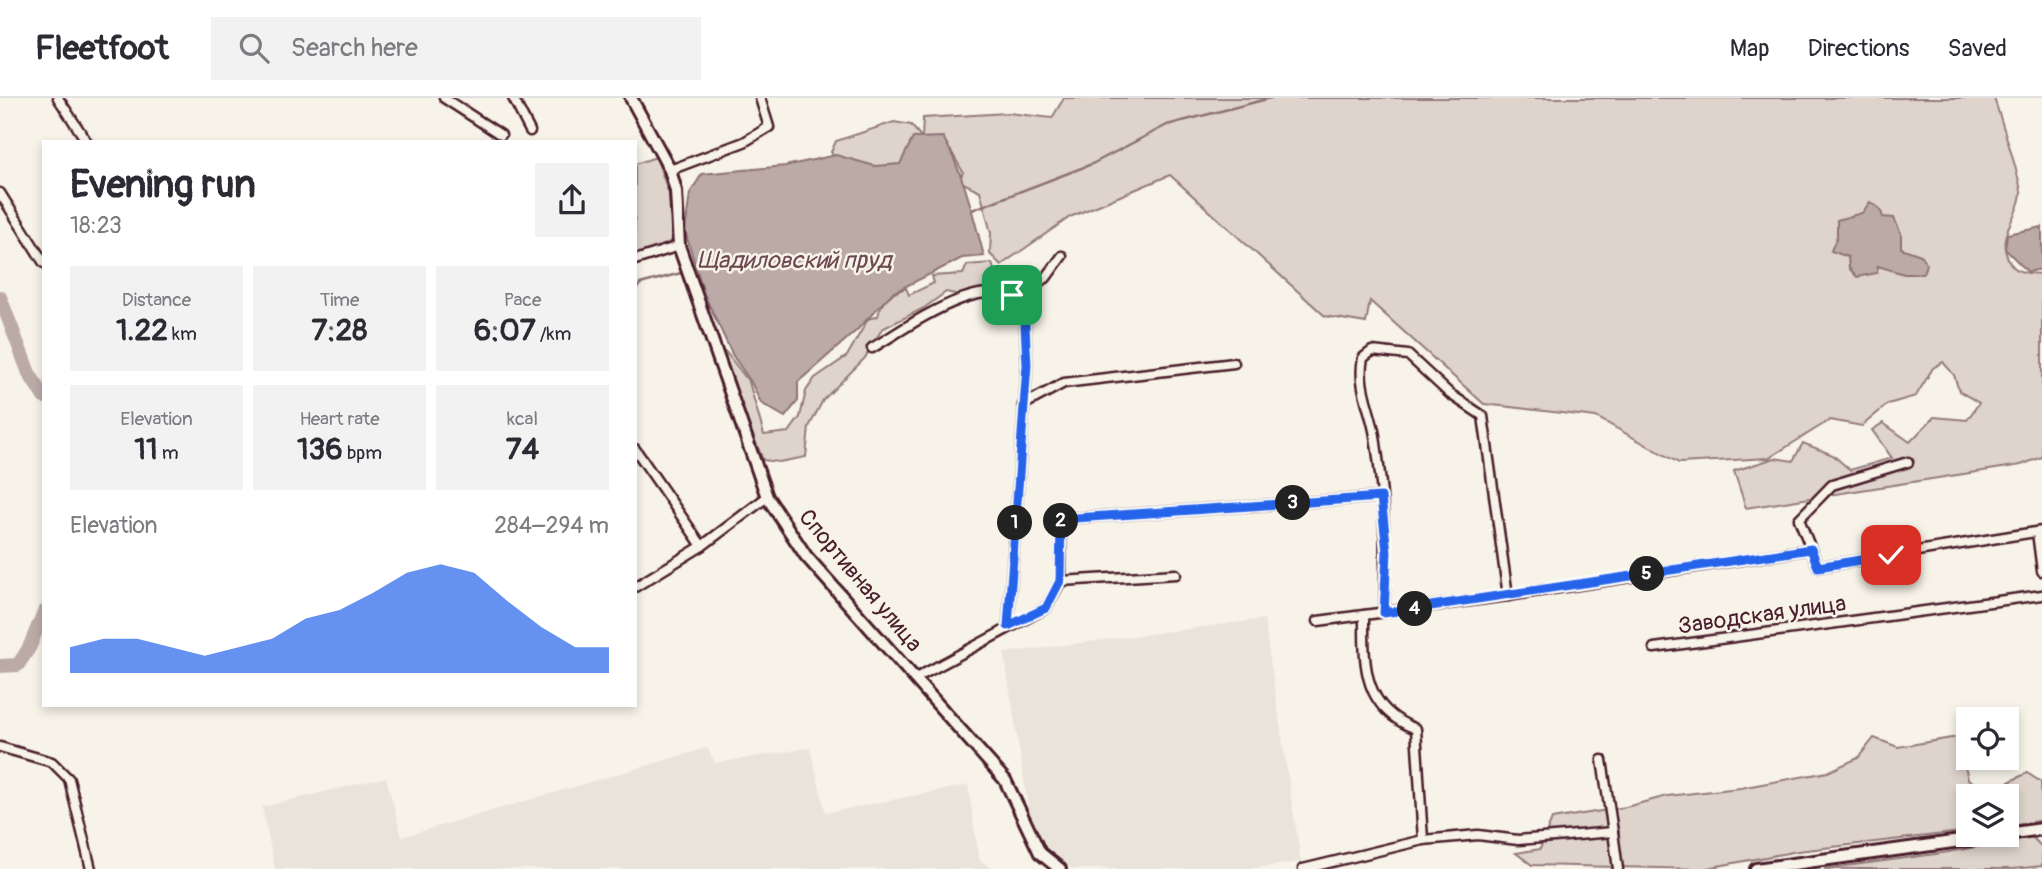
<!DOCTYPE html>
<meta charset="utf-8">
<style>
body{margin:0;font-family:Pangolin,sans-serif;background:#f2f2f3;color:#2b2b33;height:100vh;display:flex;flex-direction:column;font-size:26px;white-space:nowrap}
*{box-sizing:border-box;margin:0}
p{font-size:23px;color:#7c7c81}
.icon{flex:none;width:38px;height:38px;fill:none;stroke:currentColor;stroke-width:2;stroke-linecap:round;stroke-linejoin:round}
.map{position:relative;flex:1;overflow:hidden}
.sheet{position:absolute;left:42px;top:42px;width:595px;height:567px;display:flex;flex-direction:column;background:#fff;border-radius:0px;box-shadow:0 4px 10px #0003}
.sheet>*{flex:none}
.fabs{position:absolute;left:1956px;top:609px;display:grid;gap:14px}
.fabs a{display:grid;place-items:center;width:63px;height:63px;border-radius:0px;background:#fff;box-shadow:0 4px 10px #0003;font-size:35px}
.pin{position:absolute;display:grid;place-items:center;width:60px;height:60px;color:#fff;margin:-30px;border-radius:14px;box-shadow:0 4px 10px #0006}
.km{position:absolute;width:35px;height:35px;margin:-18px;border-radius:50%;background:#222;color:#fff;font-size:19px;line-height:35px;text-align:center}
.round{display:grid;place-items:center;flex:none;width:74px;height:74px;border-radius:0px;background:#f2f2f3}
.head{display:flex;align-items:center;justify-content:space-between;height:119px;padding:0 28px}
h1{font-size:38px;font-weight:700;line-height:52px}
.figures{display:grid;grid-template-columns:repeat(3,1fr);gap:10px;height:119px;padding:7px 28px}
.figures div{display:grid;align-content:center;border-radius:0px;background:#f2f2f3;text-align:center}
.figures b{font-size:30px;font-weight:700}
.figures small{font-size:19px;font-weight:400}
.figures p{font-size:19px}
.chart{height:196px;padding:14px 28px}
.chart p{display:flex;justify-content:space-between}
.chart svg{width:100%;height:126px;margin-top:7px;fill:#2563eb;opacity:.7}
header{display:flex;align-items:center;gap:42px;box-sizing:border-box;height:98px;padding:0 35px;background:#fff;border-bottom:2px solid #e1e1e2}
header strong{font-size:33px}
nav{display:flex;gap:38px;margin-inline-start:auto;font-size:24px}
.search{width:490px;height:63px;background:#f2f2f3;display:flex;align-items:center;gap:18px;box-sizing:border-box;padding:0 24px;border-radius:0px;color:#7c7c81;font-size:26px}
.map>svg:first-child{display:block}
.built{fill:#eae3da}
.green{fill:#ded4cc;stroke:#947a7c;stroke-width:2}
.water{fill:#bcaaa7;stroke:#8e7275;stroke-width:2}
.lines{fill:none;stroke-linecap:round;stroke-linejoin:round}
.stream{stroke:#8e7275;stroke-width:2.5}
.river{stroke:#bcaaa7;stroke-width:14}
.minor-casing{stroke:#4a1f2b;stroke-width:13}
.tertiary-casing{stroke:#4a1f2b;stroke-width:16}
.minor{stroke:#f7f3e8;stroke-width:8}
.tertiary{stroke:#f7f3e8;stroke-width:10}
.route-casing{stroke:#fff;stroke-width:14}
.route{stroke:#2563eb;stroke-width:9}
.labels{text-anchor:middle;stroke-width:5;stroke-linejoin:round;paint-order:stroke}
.street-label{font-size:23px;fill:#4a1f2b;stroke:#f7f3e8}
.water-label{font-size:24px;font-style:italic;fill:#6c4950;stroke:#f7f3e8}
</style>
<header>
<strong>Fleetfoot</strong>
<div class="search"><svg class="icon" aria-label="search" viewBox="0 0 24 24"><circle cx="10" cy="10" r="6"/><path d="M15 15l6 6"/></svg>Search here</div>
<nav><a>Map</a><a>Directions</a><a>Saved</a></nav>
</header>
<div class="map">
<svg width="2042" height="771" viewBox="0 0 2042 771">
<rect width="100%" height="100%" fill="#f7f3e8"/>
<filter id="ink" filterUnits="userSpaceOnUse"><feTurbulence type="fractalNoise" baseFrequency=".0143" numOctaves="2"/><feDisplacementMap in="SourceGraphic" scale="14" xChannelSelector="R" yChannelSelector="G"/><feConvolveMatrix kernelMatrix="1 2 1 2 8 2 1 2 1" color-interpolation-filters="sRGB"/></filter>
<g filter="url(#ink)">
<g class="built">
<polygon points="1264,521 1301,764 1246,771 1074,771 1053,761 1029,715 1004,555"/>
<polygon points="707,650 715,665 810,650 826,715 968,687 979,761 991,771 275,771 262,709 386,679 402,739"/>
</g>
<g class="green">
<path d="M1064 0H1994C1999 16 2022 85 2021 96 2018 122 1995 135 2009 163 2016 176 2028 175 2042 176V359L2021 367 1746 410 1734 373 1775 360 1793 363 1803 345 1833 357 1850 372 1892 360 1872 332 1883 325 1910 344 1934 319 1967 322 1979 305 1959 293 1954 277 1943 264 1933 270 1916 298 1888 306 1862 328 1830 322 1769 360 1679 365 1596 319 1484 306 1370 203 1366 225 1325 218 1170 77 1070 119 1001 167 990 156 991 135 980 93 959 83 963 74 951 53 915 66 845 72 831 54 836 43 894 24 911 27 922 40 923 20 1008 15 1052 20Z"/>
<polygon points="656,59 669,96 673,140 664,149 635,158 635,66"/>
<path d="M992 165 998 186 992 194 964 198 946 194 924 210 882 231 865 260 823 302 809 329 806 359 779 364 763 362 730 282 725 253 749 284 764 337 789 334 800 319 806 293 815 280 847 258 868 221 878 218C881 202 891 195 906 190L909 197 934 185 932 178 963 176 967 167Z"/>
<polygon points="1958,639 1968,681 1989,694 2027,675 2041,684 2042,722 2007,729 2007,698 1969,698 1969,733 1798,753 1702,771 1532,767 1516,755 1540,751 1552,721 1626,709 1667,698 1740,690 1828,674 1858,660 1874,640 1898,649"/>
<polygon points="2032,739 2042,749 2042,768 2013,771 1824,771 1943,755"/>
</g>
<g class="water">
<path d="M943 39C964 76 973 117 984 158L962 160 892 195 857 232 798 284V303L785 319 761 305 751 284 733 258 704 196 685 133 690 95 702 76 785 68 836 57 875 68 900 66 913 40Z"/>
<polygon points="1870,104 1880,111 1883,119 1894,120 1901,136 1901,150 1921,157 1926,166 1923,176 1904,176 1878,168 1877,175 1857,179 1849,170 1848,159 1831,153 1837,138 1837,122 1862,115"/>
<polygon points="2042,129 2042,171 2028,174 2005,151 2007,136"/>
</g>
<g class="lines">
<g class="stream">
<polyline points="972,112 1092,66 1167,27 1271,0"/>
<polyline points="635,193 640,186 681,175"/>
</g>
<g class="river">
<polyline points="0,199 29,275 44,299"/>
<polyline points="0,568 18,567 29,550 44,514"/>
</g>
<defs>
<g id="minor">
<polyline points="58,0 87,44"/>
<polyline points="444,0 501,37"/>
<polyline points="513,0 530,33"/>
<polyline points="670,72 744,44 769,29 760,0"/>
<polyline points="0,95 44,165"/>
<polyline points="635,162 679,148"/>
<path d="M872 250C907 230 989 168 1024 207V192L1046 180 1062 158"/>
<polyline points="1023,307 1064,285 1234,265"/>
<polyline points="635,351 702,448"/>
<polyline points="2037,434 2042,473"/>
<polyline points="1811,451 1799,421 1832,387 1908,364"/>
<polyline points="1061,483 1176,476"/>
<polyline points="635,489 702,448 767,399"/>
<path d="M1384 515C1387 456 1384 397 1375 338 1371 312 1357 288 1363 260L1372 253 1408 257 1450 296 1483 318 1508 498"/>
<path d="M1364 517C1364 567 1362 610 1416 631L1423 742"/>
<polyline points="1318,523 1508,498 1811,451 1818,469 2042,433"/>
<polyline points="1008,528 1027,267 1024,207"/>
<polyline points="1654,550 2042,497"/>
<polyline points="916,580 1046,510 1061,483 1061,421 1381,399"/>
<polyline points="0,649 52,664 69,681 91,771"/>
<polyline points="1602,662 1613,734"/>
<polyline points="1303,771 1423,742 1478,737 1518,742 1613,734 1618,771"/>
</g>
<g id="tertiary">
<polyline points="631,0 670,72 676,93 679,148 767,399 806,458 1005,682 1040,755 1060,771"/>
<polyline points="2007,736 2042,731"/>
<polyline points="1756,771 2004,737"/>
</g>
</defs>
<use href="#minor" class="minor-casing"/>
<use href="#tertiary" class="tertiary-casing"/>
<use href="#minor" class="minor"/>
<use href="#tertiary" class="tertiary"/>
</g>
</g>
<g class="lines" filter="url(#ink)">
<defs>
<polyline id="route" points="1012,197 1024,207 1027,267 1008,528 1046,510 1060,483 1061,421 1381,399 1387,454 1384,515 1811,451 1818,469 1891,457"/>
</defs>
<use href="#route" class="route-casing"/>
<use href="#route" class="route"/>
</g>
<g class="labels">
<g class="street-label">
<text transform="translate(861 482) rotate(50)" y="8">Спортивная улица</text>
<text transform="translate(1762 516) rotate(-8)" y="8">Заводская улица</text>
</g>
<g class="water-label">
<text x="794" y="170">Щадиловский пруд</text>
</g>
</g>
</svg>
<div class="fabs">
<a><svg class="icon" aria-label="locate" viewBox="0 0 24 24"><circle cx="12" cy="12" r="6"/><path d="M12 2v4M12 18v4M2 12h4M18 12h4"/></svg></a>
<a><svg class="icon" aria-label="layers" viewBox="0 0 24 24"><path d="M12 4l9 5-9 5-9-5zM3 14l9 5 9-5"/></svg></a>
</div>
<div class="pin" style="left:1012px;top:197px;background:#1e9e55"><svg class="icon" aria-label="arrive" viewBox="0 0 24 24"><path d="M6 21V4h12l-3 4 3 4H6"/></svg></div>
<div class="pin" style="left:1891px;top:457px;background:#d93025"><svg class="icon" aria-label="check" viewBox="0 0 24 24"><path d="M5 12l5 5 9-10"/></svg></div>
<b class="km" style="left:1015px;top:425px">1</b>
<b class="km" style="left:1061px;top:423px">2</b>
<b class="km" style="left:1293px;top:405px">3</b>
<b class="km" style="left:1415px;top:511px">4</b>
<b class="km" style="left:1647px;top:476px">5</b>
<section class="sheet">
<div class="head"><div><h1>Evening run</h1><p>18:23</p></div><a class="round"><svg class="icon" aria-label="share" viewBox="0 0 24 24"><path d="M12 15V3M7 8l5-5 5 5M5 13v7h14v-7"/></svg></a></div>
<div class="figures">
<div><p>Distance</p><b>1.22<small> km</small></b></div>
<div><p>Time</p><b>7:28</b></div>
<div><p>Pace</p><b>6:07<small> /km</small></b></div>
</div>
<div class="figures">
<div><p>Elevation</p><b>11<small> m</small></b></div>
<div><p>Heart rate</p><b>136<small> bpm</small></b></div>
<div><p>kcal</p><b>74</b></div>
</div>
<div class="chart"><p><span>Elevation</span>284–294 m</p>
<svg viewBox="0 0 160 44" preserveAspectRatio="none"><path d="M0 44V35L10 32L20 32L30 35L40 38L50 35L60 32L70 25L80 22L90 16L100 9L110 6L120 9L130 19L140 28L150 35L160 35V44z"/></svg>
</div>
</section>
</div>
